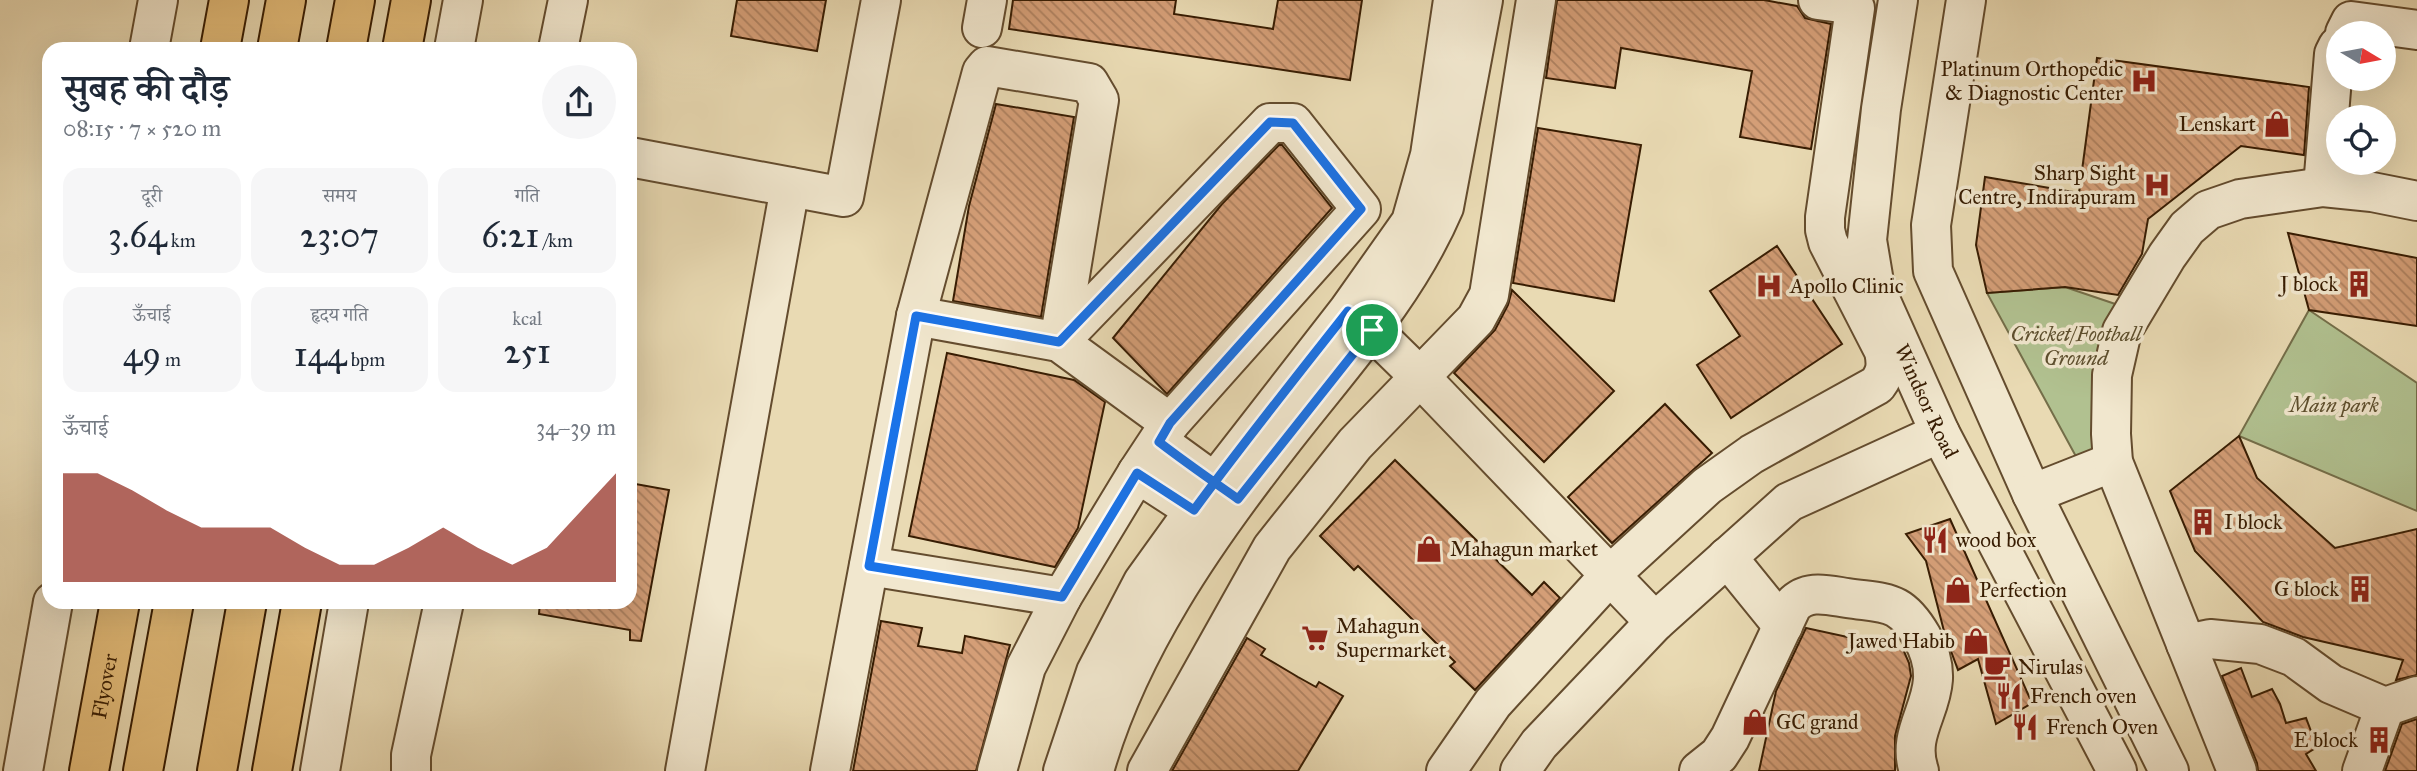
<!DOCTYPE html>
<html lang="hi">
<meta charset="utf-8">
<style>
body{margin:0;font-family:"IM FELL Great Primer","Noto Serif Devanagari",serif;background:#f6f6f7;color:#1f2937;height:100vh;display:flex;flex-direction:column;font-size:26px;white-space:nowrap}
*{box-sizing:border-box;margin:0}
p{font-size:23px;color:#747a83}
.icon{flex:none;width:38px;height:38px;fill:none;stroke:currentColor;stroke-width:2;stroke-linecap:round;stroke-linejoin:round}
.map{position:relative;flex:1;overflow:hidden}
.panel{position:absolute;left:42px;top:42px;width:595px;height:567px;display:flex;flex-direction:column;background:#fff;border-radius:21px;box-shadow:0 7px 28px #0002}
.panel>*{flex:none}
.needle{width:46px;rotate:100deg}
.controls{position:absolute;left:2326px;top:21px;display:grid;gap:14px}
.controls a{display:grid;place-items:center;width:70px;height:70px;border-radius:50%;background:#fff;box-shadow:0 7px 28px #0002;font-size:35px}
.pin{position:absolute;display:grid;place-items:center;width:60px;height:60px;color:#fff;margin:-30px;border:4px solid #fff;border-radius:50%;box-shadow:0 2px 7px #0007}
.round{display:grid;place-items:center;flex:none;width:74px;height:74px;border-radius:37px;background:#f6f6f7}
.head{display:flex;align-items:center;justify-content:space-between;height:119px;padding:0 21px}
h1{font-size:38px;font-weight:600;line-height:52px}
.figures{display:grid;grid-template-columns:repeat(3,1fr);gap:10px;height:119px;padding:7px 21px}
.figures div{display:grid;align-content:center;border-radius:18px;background:#f6f6f7;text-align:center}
.figures b{font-size:35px;font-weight:600}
.figures small{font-size:19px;font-weight:400}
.figures p{font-size:19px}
.chart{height:196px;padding:14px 21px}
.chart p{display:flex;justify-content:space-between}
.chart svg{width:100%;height:126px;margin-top:7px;fill:#8f2418;opacity:.7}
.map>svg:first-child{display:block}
.park{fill:#b1c190;stroke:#746e49;stroke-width:2}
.building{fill:url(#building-back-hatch);stroke:#371c02;stroke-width:2}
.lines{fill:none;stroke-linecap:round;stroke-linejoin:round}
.minor-casing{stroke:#644c2e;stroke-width:42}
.highway-casing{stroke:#371c02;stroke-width:42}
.minor{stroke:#f1e7ce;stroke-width:38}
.highway{stroke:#e4bd7a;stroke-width:38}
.route-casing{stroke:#fff;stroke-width:14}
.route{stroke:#1a73e8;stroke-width:9}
.labels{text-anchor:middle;stroke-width:7;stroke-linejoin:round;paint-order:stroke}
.poi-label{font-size:21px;fill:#371c02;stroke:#f1e7ce;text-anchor:start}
.park-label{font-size:21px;font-style:italic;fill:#5c4e2d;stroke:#f1e7ce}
.street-label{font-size:21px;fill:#371c02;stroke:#f1e7ce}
</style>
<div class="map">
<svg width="2417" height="771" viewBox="0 0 2417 771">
<defs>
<pattern id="building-back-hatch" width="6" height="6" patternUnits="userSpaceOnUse" patternTransform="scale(1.75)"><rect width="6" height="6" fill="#d49e77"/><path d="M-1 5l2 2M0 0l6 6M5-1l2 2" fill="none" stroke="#ad805f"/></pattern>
</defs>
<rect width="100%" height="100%" fill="#e9dab3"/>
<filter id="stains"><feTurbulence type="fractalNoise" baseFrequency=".00286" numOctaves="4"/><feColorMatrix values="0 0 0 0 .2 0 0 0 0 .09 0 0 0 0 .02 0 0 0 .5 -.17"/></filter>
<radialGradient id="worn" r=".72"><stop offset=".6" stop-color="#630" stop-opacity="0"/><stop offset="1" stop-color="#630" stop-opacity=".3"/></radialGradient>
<g class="park">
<polygon points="2065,287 2133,310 2113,462 2085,473 1987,293"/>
<polygon points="2309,310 2417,383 2417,511 2239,436"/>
</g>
<g class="building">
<polygon points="737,0 826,0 817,51 731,36"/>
<polygon points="1013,0 1176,0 1174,14 1273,29 1278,0 1362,0 1350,80 1009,29"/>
<polygon points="1557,0 1764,0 1797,6 1805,18 1831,24 1811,149 1740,137 1752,71 1621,48 1615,88 1546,78"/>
<polygon points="2097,58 2309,87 2304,155 2241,146 2148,219 2142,254 2118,295 2065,287 1987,293 1976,245 1985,177 2079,193"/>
<polygon points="996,104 1074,117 1041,317 953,301 969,206"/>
<polygon points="1538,128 1641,145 1614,301 1513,283"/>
<polygon points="1279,145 1282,145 1332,208 1167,394 1113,338 1222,204"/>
<polygon points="2288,233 2417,258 2417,326 2309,310"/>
<polygon points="1777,246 1842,344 1731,418 1697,365 1740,336 1710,291"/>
<polygon points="1512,290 1614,391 1544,462 1454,373 1495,330 1508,305"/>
<polygon points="947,353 1074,380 1105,402 1078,528 1055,567 909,536"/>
<polygon points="1665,404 1712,453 1612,543 1568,497"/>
<polygon points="2239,436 2257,478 2335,548 2417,529 2417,675 2396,680 2403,660 2303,637 2263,622 2195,551 2170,491"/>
<polygon points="1395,460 1532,595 1544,582 1560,598 1475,690 1450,666 1455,662 1402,609 1358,566 1354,570 1320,536"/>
<polygon points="630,483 669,490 641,641 630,640 630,630 539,614 540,602 630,602"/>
<polygon points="1950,519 2032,703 1996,724 1978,659 1958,670 1945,635 1926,561 1906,534"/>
<polygon points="881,621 922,628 918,646 962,653 965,636 1010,645 976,771 853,771"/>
<polygon points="1806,628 1903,649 1909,663 1911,676 1895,736 1895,771 1759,771 1776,691"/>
<polygon points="1247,638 1265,649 1261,655 1298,677 1316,687 1319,682 1343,696 1298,771 1172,771"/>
<polygon points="2241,668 2252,697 2272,689 2280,704 2286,723 2306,718 2317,747 2306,754 2316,771 2258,771 2257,763 2222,676"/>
<polygon points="2417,719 2417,771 2385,771 2402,724"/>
</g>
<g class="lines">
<defs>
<g id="minor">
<path id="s1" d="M1898 0 1881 109 1867 240 1875 288 1940 433 2117 771"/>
<polyline points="1966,0 1931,225 1933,271 2032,494 2169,771"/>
<polyline points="982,28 987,0"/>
<polyline points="2345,33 2351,21 2417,30"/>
<polyline points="149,49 158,0"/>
<polyline points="454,49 463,0"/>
<polyline points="558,49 568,0"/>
<polyline points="630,157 844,197 881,0"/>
<polyline points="2323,187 2334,54 2338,46"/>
<polyline points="1352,314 1372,330 1419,376 1655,622"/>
<polyline points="916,316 1059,342 1170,423"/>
<polyline points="1159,442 1236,498"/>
<polyline points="1137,473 1214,523"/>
<polyline points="2032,494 2113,462"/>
<polyline points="1727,557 1783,626"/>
<polyline points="869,566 1062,597"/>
<polyline points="2186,644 2210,639 2260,644 2294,657 2331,684 2385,707 2417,696"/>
<polyline points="23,771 53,602"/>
<polyline points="320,771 349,602"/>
<polyline points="411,771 411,755 444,602"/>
<polyline points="685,771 790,187"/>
<polyline points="830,771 916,316 982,72 987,66 1089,83 1099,100 1059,342"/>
<polyline points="997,771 1026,667 1062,597 1137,473 1170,423 1361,209 1293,123 1270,123 1059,342"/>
<polyline points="1063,771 1096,672 1143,582 1215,482 1348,311 1411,222 1430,155 1453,0"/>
<path d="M1094 771C1128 650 1205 539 1282 441 1340 366 1406 296 1444 207L1483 0"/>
<polyline points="1147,771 1272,548 1355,444 1476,319 1489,295 1536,0"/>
<path d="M1446 771 1493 703 1610 575 1707 486 1752 454 1877 385C1886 373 1887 366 1884 351L1828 242 1825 230V217L1855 8 1848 4 1818 0"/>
<polyline points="1520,771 1539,744 1655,622 1789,502 1940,433"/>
<path d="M1699 771 1719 755 1730 738 1792 606C1807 589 1827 595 1847 598 1887 604 1900 599 1922 637 1955 696 1902 722 1919 771"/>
<polyline points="2237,771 2113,462 2111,434 2112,375 2122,331 2167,256 2187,228 2208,210 2240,199 2323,187 2372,192 2417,201"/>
<polyline points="2362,771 2385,707"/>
</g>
<g id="highway">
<polyline points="220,49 229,0"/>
<polyline points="277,49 286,0"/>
<polyline points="346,49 355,0"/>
<polyline points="402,49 411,0"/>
<path id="s2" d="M89 771 120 602"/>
<polyline points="143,771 174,602"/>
<polyline points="217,771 247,602"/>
<polyline points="272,771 302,602"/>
</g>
</defs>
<use href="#minor" class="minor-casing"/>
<use href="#highway" class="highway-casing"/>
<use href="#minor" class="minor"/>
<use href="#highway" class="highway"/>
</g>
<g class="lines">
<defs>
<path id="route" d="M1372 330 1238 499C1211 480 1185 462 1159 442L1170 423 1361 209 1293 123 1270 122 1059 342 916 316 869 566 1062 597 1137 473 1194 510C1244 442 1296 377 1348 311L1372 330"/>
</defs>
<use href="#route" class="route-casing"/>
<use href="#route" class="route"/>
</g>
<defs>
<symbol id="hospital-bare" viewBox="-9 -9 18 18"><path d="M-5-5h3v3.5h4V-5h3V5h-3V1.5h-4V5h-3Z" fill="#8f2418" stroke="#f1e7ce" stroke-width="2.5" paint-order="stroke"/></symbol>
<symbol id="shop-bare" viewBox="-9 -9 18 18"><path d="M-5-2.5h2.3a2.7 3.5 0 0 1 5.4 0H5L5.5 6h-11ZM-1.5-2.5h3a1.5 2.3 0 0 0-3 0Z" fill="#8f2418" stroke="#f1e7ce" stroke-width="2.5" paint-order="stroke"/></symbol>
<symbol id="building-bare" viewBox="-9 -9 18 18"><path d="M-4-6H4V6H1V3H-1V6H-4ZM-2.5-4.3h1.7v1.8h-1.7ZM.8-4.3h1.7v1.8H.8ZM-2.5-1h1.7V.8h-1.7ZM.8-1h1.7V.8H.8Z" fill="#8f2418" stroke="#f1e7ce" stroke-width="2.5" paint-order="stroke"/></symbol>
<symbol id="restaurant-bare" viewBox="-9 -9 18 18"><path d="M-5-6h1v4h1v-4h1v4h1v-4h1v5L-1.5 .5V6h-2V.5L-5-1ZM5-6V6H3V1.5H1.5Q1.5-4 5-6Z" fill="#8f2418" stroke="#f1e7ce" stroke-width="2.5" paint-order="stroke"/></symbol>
<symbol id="supermarket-bare" viewBox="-9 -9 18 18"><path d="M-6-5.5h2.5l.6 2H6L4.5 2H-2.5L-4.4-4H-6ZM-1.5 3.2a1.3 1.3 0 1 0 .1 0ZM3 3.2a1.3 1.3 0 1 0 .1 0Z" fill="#8f2418" stroke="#f1e7ce" stroke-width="2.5" paint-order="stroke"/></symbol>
<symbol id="cafe-bare" viewBox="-9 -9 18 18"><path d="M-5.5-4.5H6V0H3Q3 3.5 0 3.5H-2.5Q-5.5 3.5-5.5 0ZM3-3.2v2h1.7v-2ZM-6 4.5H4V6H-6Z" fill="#8f2418" stroke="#f1e7ce" stroke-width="2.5" paint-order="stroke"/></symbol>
</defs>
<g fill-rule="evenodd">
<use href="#hospital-bare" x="2125" y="62" width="38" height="38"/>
<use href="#shop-bare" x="2258" y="105" width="38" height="38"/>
<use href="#hospital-bare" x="2138" y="166" width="38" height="38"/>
<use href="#building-bare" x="2340" y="265" width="38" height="38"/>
<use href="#hospital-bare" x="1750" y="267" width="38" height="38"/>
<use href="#building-bare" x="2184" y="503" width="38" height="38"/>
<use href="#restaurant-bare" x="1916" y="521" width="38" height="38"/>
<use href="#shop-bare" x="1410" y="530" width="38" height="38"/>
<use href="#building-bare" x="2341" y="570" width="38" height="38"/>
<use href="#shop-bare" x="1939" y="571" width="38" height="38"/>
<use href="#supermarket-bare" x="1296" y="619" width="38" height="38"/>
<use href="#shop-bare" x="1957" y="622" width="38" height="38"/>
<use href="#cafe-bare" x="1978" y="648" width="38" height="38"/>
<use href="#restaurant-bare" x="1990" y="677" width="38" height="38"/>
<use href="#shop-bare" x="1736" y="703" width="38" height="38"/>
<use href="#restaurant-bare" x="2006" y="708" width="38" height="38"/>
<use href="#building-bare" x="2360" y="721" width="38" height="38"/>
</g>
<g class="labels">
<g class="poi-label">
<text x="2123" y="76" text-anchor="end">Platinum Orthopedic<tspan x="2123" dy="24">&amp; Diagnostic Center</tspan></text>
<text x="2256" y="131" text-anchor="end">Lenskart</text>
<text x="2136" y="180" text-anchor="end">Sharp Sight<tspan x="2136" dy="24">Centre, Indirapuram</tspan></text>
<text x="2338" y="291" text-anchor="end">J block</text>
<text x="1790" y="293">Apollo Clinic</text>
<text x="2224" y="529">I block</text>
<text x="1956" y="547">wood box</text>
<text x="1450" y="556">Mahagun market</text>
<text x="2339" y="596" text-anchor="end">G block</text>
<text x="1979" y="597">Perfection</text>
<text x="1336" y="633">Mahagun<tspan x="1336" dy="24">Supermarket</tspan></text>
<text x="1955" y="648" text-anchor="end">Jawed Habib</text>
<text x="2018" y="674">Nirulas</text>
<text x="2030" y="703">French oven</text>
<text x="1776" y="729">GC grand</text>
<text x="2046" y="734">French Oven</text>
<text x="2358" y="747" text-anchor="end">E block</text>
</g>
<g class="park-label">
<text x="2076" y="341">Cricket/Football<tspan x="2076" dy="24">Ground</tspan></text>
<text x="2334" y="412">Main park</text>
</g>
<g class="street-label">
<text dy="7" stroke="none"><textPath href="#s1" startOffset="415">Windsor Road</textPath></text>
<text dy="7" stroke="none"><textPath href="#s2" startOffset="86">Flyover</textPath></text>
</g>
</g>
<rect width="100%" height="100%" filter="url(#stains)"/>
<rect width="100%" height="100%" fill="url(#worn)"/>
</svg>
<div class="controls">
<a><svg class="needle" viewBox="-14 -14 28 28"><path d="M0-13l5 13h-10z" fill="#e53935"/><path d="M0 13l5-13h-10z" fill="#747a83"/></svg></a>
<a><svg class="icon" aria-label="locate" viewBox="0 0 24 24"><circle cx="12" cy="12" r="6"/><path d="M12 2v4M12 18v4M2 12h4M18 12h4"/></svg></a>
</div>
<div class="pin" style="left:1372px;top:330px;background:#1e9e55"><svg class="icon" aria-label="arrive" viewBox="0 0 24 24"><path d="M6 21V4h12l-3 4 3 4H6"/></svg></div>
<section class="panel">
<div class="head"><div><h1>सुबह की दौड़</h1><p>08:15 · 7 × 520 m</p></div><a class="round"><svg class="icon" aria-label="share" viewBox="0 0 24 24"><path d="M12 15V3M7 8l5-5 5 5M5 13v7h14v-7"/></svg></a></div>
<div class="figures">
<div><p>दूरी</p><b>3.64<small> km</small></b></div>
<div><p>समय</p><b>23:07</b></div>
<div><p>गति</p><b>6:21<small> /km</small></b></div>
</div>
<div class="figures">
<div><p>ऊँचाई</p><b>49<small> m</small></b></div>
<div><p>हृदय गति</p><b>144<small> bpm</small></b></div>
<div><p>kcal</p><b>251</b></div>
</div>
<div class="chart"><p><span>ऊँचाई</span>34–39 m</p>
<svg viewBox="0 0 160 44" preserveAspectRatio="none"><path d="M0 44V6L10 6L20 12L30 19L40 25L50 25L60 25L70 32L80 38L90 38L100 32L110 25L120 32L130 38L140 32L150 19L160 6V44z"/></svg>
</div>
</section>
</div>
